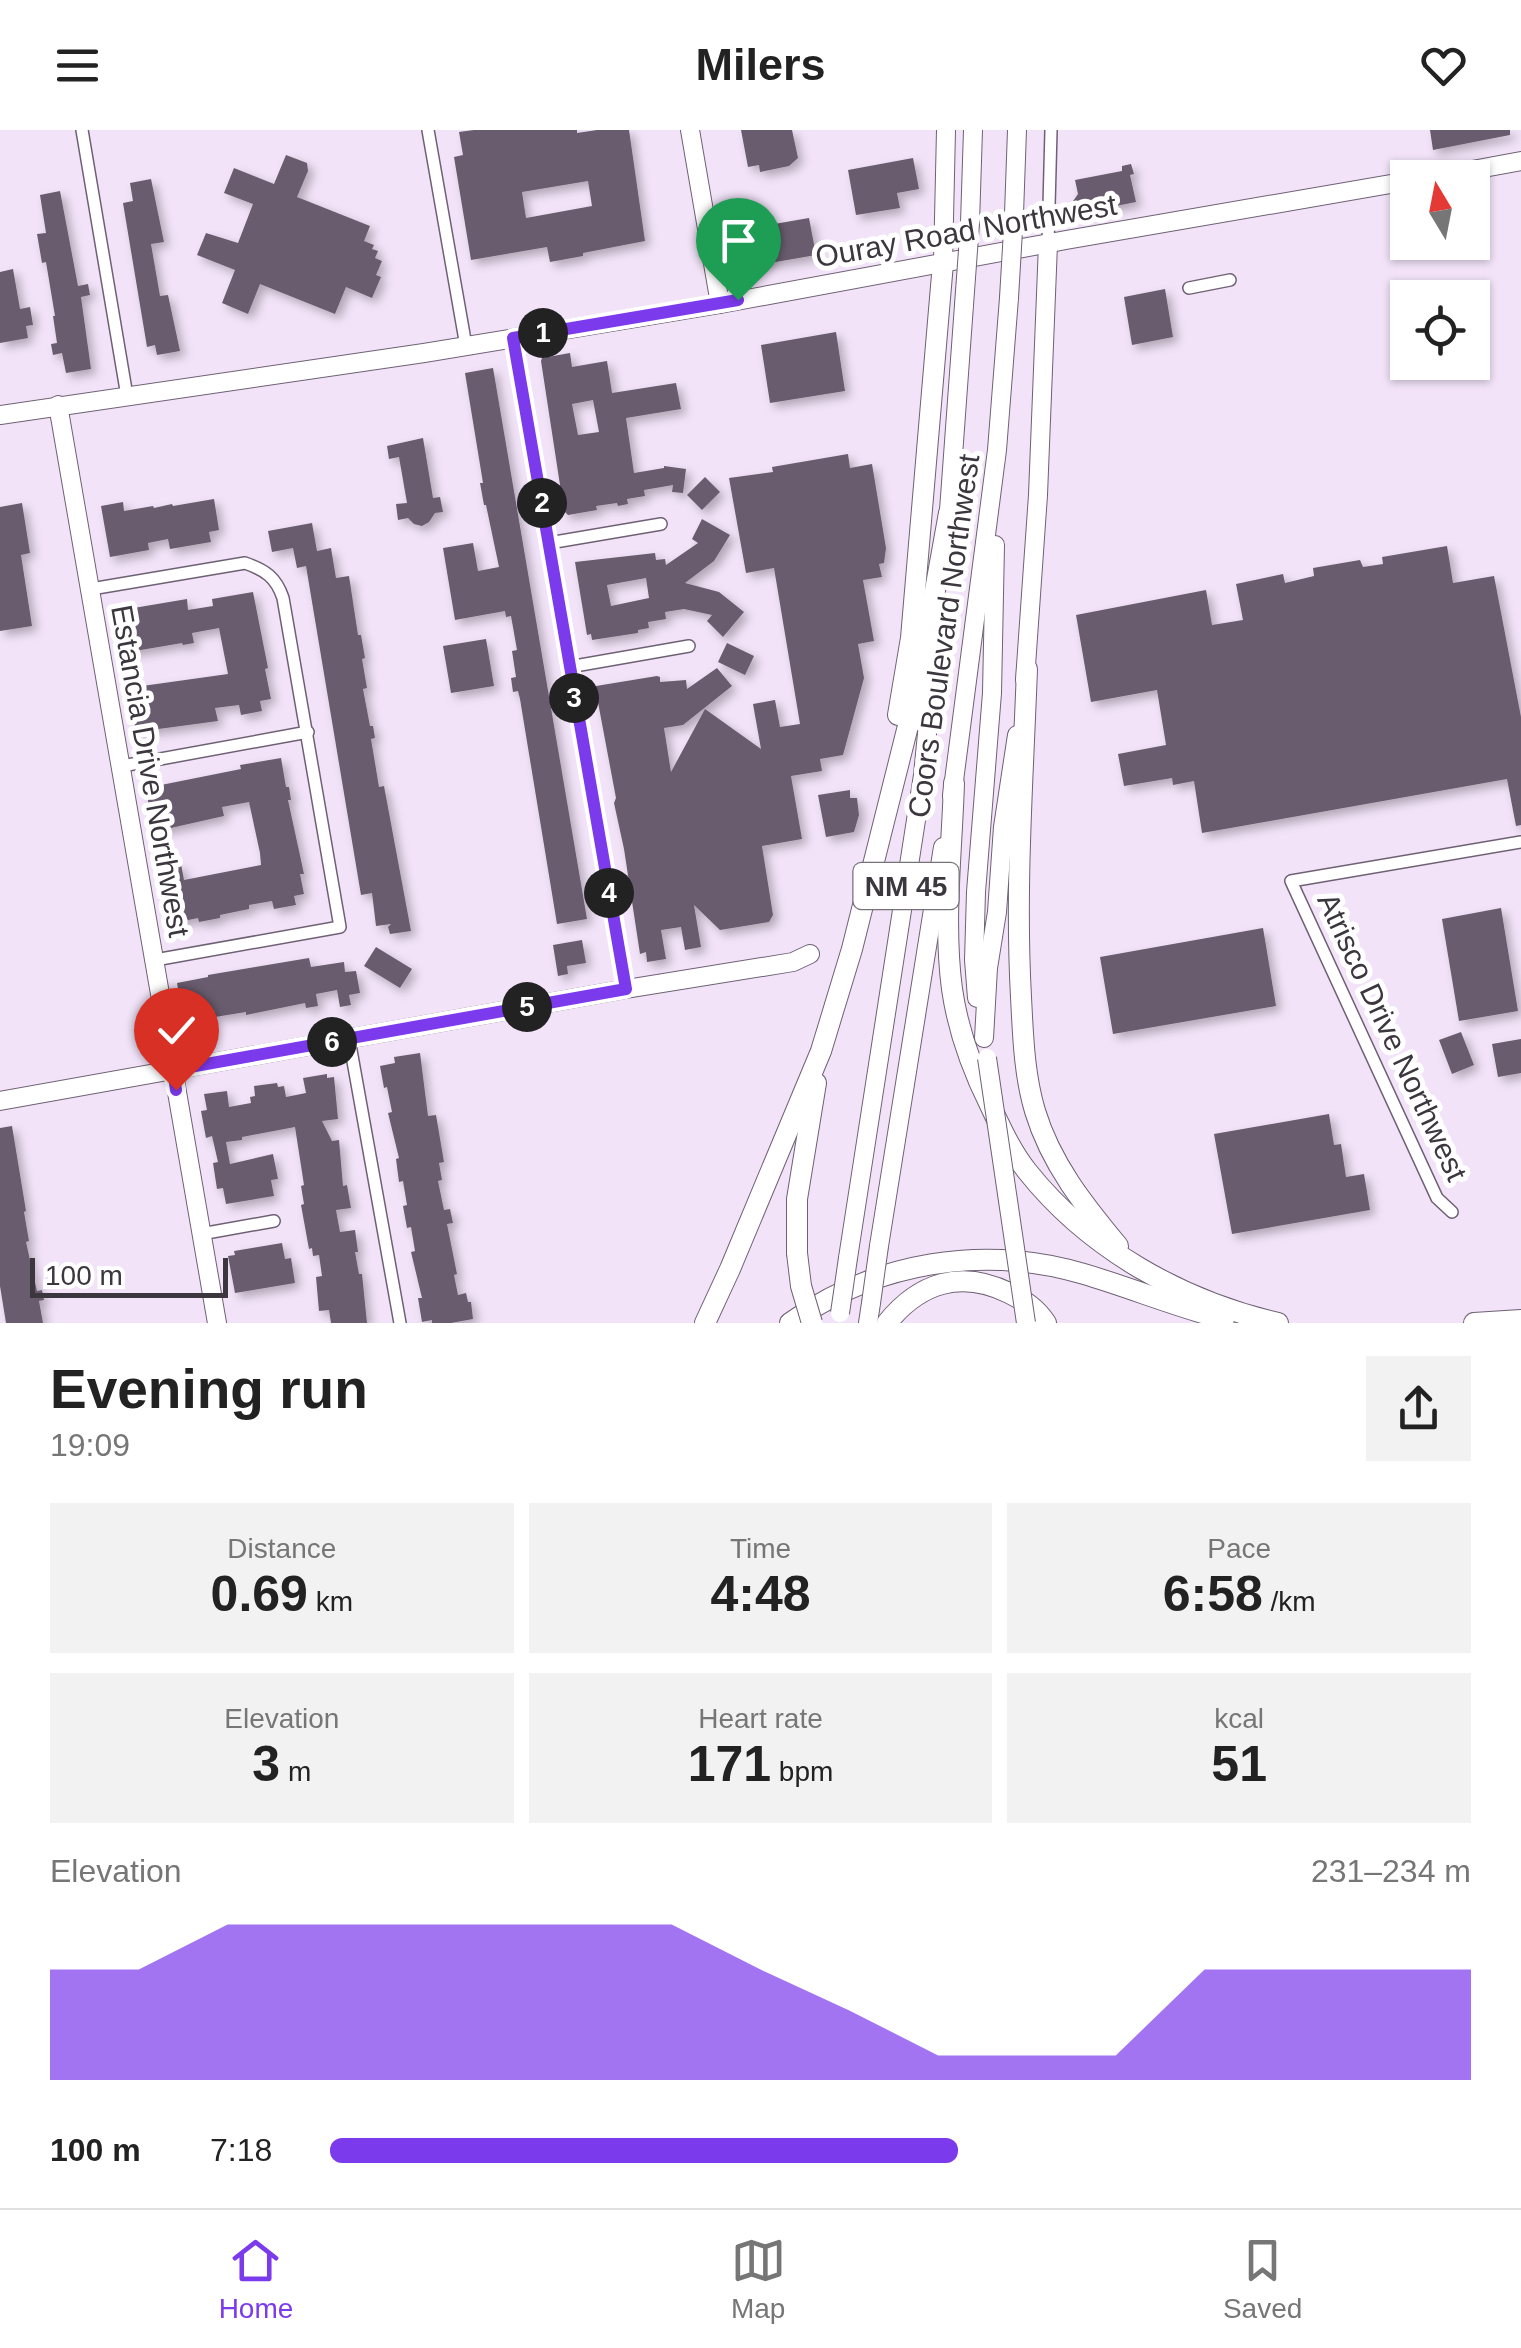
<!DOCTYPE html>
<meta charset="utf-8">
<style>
body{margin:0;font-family:Helvetica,sans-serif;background:#f2f2f2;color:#222;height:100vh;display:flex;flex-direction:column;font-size:38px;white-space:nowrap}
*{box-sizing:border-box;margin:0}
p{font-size:32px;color:#767676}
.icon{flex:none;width:55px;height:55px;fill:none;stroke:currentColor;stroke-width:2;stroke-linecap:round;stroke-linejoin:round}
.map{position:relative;height:1193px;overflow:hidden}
.sheet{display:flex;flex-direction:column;background:#fff;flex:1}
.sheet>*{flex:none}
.needle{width:65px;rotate:350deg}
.fabs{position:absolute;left:1390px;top:30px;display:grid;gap:20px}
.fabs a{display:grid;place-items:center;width:100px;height:100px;border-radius:0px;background:#fff;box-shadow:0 2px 8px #0004;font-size:50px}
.scale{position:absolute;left:30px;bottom:25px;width:198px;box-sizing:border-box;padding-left:10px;border:5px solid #3c363e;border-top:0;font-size:28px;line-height:35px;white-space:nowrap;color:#3c363e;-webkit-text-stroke:8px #fff;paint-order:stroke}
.pin{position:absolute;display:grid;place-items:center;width:85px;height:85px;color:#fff;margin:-102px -42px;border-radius:50% 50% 50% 0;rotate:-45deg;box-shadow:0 0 10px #0007}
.pin .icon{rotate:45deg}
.km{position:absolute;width:50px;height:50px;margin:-25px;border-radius:50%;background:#222;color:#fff;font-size:28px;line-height:50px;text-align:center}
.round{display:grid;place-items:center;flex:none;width:105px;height:105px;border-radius:0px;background:#f2f2f2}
.head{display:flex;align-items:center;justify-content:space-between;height:170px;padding:0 50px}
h1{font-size:55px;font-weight:600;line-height:75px}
.stats{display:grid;grid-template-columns:repeat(3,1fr);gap:15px;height:170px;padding:10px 50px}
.stats div{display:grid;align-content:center;border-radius:0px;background:#f2f2f2;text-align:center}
.stats b{font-size:50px;font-weight:600}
.stats small{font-size:28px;font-weight:400}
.stats p{font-size:28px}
.chart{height:280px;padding:20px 50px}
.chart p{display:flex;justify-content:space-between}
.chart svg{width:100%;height:180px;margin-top:10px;fill:#7c3aed;opacity:.7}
ul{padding:0 50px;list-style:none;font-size:32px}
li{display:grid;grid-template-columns:160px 120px 1fr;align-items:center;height:75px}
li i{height:25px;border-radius:12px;background:#7c3aed}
header{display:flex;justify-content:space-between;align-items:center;height:130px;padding:0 50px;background:#fff;font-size:45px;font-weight:600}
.tab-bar{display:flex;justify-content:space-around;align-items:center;height:140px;border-top:2px solid #e0e0e0;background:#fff;font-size:28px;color:#767676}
.tab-bar a{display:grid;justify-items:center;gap:5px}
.tab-bar .active{color:#7c3aed}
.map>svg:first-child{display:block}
.building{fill:#695c6e;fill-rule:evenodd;filter:url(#shadow)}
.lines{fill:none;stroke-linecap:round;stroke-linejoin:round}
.street-casing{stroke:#6f6174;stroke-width:14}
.secondary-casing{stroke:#6f6174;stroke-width:20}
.primary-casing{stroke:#6f6174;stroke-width:20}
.highway-casing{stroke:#6f6174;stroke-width:22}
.street{stroke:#fff;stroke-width:11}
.secondary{stroke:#fff;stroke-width:18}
.primary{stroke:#fff;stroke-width:18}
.highway{stroke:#fff;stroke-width:20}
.primary-bridge-casing{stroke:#6f6174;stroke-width:20;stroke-linecap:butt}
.highway-bridge-casing{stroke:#6f6174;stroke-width:22;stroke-linecap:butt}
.primary-bridge{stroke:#fff;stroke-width:18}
.highway-bridge{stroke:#fff;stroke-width:20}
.route-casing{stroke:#fff;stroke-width:20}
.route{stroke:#7c3aed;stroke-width:12}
.labels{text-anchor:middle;stroke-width:10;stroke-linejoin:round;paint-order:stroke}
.shield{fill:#fff;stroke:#767278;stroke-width:2.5}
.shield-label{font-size:28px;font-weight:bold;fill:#3c363e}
.street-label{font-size:30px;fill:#3c363e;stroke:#fff}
</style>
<header><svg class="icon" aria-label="menu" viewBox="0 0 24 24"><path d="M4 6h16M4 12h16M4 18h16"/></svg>Milers<svg class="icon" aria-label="heart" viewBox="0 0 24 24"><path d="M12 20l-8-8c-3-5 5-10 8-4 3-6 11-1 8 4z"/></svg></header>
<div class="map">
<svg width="1521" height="1193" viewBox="0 0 1521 1193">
<defs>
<filter id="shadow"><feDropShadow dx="5" dy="5" stdDeviation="5" flood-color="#0004"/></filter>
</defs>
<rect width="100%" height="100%" fill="#f2e3f8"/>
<g class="building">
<path d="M474 0H577V3L597 0H629L645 111 583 123V126L550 132 547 117 471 130 454 27 463 25 459 2ZM588 51 592 76 526 88 522 62Z"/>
<polygon points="741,0 792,0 798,28 789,36 760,42 759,35 748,37"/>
<polygon points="1430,0 1510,0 1510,5 1433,20"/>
<polygon points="286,25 307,33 308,41 297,67 370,96 364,111 374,115 372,119 378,121 375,128 382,131 376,145 381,147 372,168 346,157 335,184 260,154 248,184 222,173 235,140 197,125 206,103 238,113 253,74 224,63 234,38 274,54"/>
<polygon points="913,28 919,59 897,63 900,78 856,85 848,40"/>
<polygon points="1131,34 1134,44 1130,45 1136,72 1080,83 1069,77 1078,64 1075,50 1122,41 1122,36"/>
<polygon points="151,49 164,112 151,114 160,166 168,165 180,221 157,225 155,215 147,217 123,73 133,71 130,53"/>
<polygon points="60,61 78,156 88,154 90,165 81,167 91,239 66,243 62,223 53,225 51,214 57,213 53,186 55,186 46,132 42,133 37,104 46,103 40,65"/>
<polygon points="809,88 816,125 747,137 740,100"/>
<polygon points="13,139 20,179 30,177 33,195 26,196 28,208 0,213 0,142"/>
<polygon points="1165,159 1173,207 1132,215 1124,167"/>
<polygon points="836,202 845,261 770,273 761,215"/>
<path d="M570 223 572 237 607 231 612 263 676 253 681 279 626 288 634 343 664 338V336L686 339 683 363 672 362 673 355 644 360 645 366 627 369 628 374 618 376 617 373 596 376 597 380 568 385 564 381 541 231 542 228ZM593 270 599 302 578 305 572 274Z"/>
<polygon points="493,238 587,789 557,794 520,569 518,561 513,562 511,548 516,547 512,521 517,520 511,486 506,487 505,481 455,490 443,418 473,413 478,441 499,437 486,375 484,375 480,353 483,353 465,243"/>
<polygon points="423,308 433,368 440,367 443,382 435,383 429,392 422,396 414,394 408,388 398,390 396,374 407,373 399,327 389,329 387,316"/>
<polygon points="848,324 850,338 872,334 886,418 884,433 879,434 882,447 863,450 874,511 858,514 864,548 843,625 820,629 822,641 791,646 802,709 762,716 773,785 769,792 720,800 694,775 701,817 685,820 681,797 661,800 666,829 647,832 646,822 640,824 624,719 614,673 616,668 597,567 594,562 596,556 657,546 660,547 660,552 686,550 687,559 717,538 732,556 683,595 664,598 671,642 705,579 761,619 753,574 775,570 780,597 800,594 774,438 746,443 729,348 773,342 772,337"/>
<polygon points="705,347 720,362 702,380 687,365"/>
<polygon points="214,369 219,400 209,402 211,412 170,419 168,409 148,413 149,420 110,427 101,376 123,372 124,381 153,376 154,378 172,374 173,376"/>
<polygon points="22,373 30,423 21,425 32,496 0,501 0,377"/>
<path d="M702 389 730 405 714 431 685 453 719 462 744 482 723 507 707 491 712 485 684 479 665 482 666 489 648 492 649 498 638 500V503L592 510 591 504 587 505 575 432 655 423 656 430 665 429 666 435 698 413 692 409ZM646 448 649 468 611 476 607 455Z"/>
<polygon points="312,393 317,421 331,418 336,448 349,446 358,505 361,505 365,528 362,529 367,558 363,559 370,596 373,596 375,608 371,609 379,657 384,656 411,801 390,804 388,797 391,794 376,796 372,763 361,765 306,436 297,438 293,418 272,422 268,401"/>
<polygon points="1447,416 1453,453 1494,446 1521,587 1521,695 1516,696 1507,649 1202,703 1194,651 1173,655 1172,648 1124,656 1118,624 1166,615 1157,560 1091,572 1076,485 1206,460 1212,495 1243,490 1236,454 1283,444 1285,453 1314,446 1313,438 1360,430 1363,437 1383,434 1382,427"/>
<polygon points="253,462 268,538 265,539 271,569 260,571 262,581 241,585 239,575 215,578 218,591 136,602 128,558 228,544 219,498 192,503 194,513 183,515 182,513 123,523 116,481 187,469 188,480 213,476 212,469"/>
<polygon points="486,509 494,556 451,563 443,516"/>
<polygon points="727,513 754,526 745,545 718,532"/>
<polygon points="281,628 286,657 289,657 291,670 288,670 304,744 300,744 304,764 294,766 296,775 274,779 272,771 249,775 249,779 220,785 220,788 199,792 198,788 169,794 161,748 172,746 170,736 181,734 184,750 261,735 260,723 249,672 222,677 224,686 153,702 146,658 241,639 240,635"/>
<polygon points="850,660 850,668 857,668 859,685 854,702 826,707 818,665"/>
<polygon points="1501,778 1518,881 1459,891 1442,789"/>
<polygon points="1263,798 1276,876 1113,904 1100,827"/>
<polygon points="582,810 586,833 567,836 568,844 558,846 553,815"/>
<polygon points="376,817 412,839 400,858 364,836"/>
<polygon points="309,828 311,837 344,832 345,842 356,841 360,863 349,865 351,875 340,877 337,860 316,864 318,876 306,878 305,873 246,885 246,882 215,887 214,880 193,884 195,893 184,895 177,853 208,847 208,845"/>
<polygon points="1461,902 1474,935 1452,944 1439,910"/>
<polygon points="1521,909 1521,943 1498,947 1492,914"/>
<polygon points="420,923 428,986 436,985 444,1032 439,1033 442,1050 438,1051 444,1080 450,1079 453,1093 447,1094 457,1144 454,1145 458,1165 466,1163 468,1172 471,1172 473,1189 451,1193 432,1193 432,1190 422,1192 418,1168 422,1168 411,1122 415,1121 411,1097 407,1098 403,1076 407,1075 403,1051 399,1052 396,1029 399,1028 388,983 392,982 387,957 384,958 380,936 395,933 394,927"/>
<polygon points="327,944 327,948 334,947 338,989 322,991 332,1011 339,1010 343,1056 347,1055 351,1078 336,1080 340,1102 355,1100 358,1122 355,1122 359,1144 362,1144 367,1193 331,1193 329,1180 319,1181 316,1147 322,1146 319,1125 313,1126 312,1118 309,1119 301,1075 304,1074 301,1056 304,1055 295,997 242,1007 242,1010 226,1012 230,1034 273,1024 278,1049 271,1050 274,1066 226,1074 223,1058 217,1059 213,1033 218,1032 212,1006 206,1008 201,981 207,980 204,964 227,961 229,977 251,973 250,967 255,966 254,956 277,953 278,957 284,956 286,967 306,963 303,948"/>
<polygon points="1329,984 1334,1015 1341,1014 1346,1047 1364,1044 1370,1080 1232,1104 1214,1004"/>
<polygon points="12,996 26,1081 24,1082 29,1111 26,1112 37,1161 42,1160 44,1170 39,1171 43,1193 6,1193 0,1156 0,998"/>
<polygon points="282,1113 285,1129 291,1128 295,1153 235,1163 228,1126 235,1125 234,1121"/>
</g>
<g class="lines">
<defs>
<g id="street">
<polyline points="82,0 127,266"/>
<polyline points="428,0 466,216"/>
<polyline points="1048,114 1051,0"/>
<polyline points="1189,158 1230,150"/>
<polyline points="513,208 626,859"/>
<polyline points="549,413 661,394"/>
<path d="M91 459 245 433C265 440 276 447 283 468L340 797 155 830"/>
<polyline points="569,537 689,516"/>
<polyline points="122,636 308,602"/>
<polyline points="349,909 400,1193"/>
<polyline points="1452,1082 1437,1068 1291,751 1521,712"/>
<polyline points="201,1104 274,1091"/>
</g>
<g id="secondary">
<polyline points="690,0 720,174"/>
<polyline points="1429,48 1521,31"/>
<polyline points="58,275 217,1193"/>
<polyline points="0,285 424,223 720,174 1066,110 1408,51"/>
<polyline points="0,971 626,859 793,832 810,824"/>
</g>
<g id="primary">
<polyline points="1014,84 1017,0"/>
<polyline points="970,93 973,0"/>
<polyline points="943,133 946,0"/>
<polyline points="948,394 964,175"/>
<polyline points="1025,550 1038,365 1048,114"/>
<polyline points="952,666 997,320 1009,168"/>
<polyline points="977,868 974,830 976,762 992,563 995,415"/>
<polyline points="984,908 988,838 997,782 1003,697 1017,605"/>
<polyline points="879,1116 943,717"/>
<polyline points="848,1128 923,645 938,490"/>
<polyline points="868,1193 871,1173"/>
</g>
<g id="highway">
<path d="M1027 539C1023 648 1015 758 1021 867 1023 905 1024 944 1035 981 1051 1034 1084 1075 1118 1116"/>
<polyline points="898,585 911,508 943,133"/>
<path d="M954 653C952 720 943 791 952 859 958 901 971 937 990 975 1001 998 1011 1021 1027 1041 1089 1119 1182 1171 1278 1193"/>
<polyline points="797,1123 797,1069 816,953"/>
<polyline points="705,1193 730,1139 821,921 852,819 917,560 949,383"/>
<path d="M790 1193C875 1132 983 1114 1084 1144 1131 1158 1177 1177 1224 1189"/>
<path d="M887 1193C919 1153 961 1139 1009 1163 1025 1171 1036 1178 1046 1193"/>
<polyline points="1474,1193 1521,1190"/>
</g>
</defs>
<use href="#street" class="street-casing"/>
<use href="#secondary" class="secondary-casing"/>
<use href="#primary" class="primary-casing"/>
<use href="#highway" class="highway-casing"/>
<use href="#street" class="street"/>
<use href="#secondary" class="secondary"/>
<use href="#primary" class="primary"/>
<use href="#highway" class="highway"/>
<defs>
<g id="primary-bridge">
<polyline points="1009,168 1014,84"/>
<polyline points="964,175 970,93"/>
<polyline points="987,928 1026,1193"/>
<polyline points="871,1173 879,1116"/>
<polyline points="840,1183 848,1128"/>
</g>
<polyline id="highway-bridge" points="797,1123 801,1156 812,1193"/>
</defs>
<use href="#primary-bridge" class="primary-bridge-casing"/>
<use href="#highway-bridge" class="highway-bridge-casing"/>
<use href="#primary-bridge" class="primary-bridge"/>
<use href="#highway-bridge" class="highway-bridge"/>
</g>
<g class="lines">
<defs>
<polyline id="route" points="176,960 173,940 626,859 513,208 738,170"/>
</defs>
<use href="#route" class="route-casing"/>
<use href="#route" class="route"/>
</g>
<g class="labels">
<rect class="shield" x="853.5" y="733" width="105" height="46" rx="8"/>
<g class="shield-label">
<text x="906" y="766">NM 45</text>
</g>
<g class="street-label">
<text transform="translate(966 101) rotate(-10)" y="10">Ouray Road Northwest</text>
<text transform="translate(944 506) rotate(-82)" y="10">Coors Boulevard Northwest</text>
<text transform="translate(150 641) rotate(80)" y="10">Estancia Drive Northwest</text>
<text transform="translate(1392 907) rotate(65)" y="10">Atrisco Drive Northwest</text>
</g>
</g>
</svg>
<div class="fabs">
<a><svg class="needle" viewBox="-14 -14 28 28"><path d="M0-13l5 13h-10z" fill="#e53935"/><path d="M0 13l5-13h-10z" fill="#767676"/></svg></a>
<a><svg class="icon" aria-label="locate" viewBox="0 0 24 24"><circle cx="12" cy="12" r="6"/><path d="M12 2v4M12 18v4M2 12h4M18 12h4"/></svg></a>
</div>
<div class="scale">100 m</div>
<div class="pin" style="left:738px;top:170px;background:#1e9e55"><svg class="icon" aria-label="arrive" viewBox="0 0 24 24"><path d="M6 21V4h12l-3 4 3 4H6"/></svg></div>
<div class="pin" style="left:176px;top:960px;background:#d93025"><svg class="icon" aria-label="check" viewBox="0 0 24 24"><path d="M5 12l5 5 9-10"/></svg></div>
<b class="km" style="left:543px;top:203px">1</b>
<b class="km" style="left:542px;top:373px">2</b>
<b class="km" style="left:574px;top:568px">3</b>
<b class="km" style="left:609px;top:763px">4</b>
<b class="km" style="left:527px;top:877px">5</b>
<b class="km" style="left:332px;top:912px">6</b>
</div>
<section class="sheet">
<div class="head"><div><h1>Evening run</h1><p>19:09</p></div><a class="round"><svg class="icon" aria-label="share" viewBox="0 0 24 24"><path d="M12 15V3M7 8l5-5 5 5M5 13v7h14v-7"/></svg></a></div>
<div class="stats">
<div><p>Distance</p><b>0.69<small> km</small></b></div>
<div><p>Time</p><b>4:48</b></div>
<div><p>Pace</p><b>6:58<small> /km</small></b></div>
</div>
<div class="stats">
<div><p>Elevation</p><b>3<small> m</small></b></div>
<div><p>Heart rate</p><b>171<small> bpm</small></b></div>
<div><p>kcal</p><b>51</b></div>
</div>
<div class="chart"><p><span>Elevation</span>231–234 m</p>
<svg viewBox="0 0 160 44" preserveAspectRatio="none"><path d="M0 44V17L10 17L20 6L30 6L40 6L50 6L60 6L70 6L80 17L90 27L100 38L110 38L120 38L130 17L140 17L150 17L160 17V44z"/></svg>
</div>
<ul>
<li><b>100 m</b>7:18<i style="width:55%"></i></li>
</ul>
</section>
<nav class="tab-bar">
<a class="active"><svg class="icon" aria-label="home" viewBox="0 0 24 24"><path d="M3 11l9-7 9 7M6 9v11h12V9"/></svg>Home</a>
<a><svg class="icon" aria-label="map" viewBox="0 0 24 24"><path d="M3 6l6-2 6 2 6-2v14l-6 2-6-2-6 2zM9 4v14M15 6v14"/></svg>Map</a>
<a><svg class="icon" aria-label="saved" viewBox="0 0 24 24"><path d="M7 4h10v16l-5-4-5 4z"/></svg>Saved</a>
</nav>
